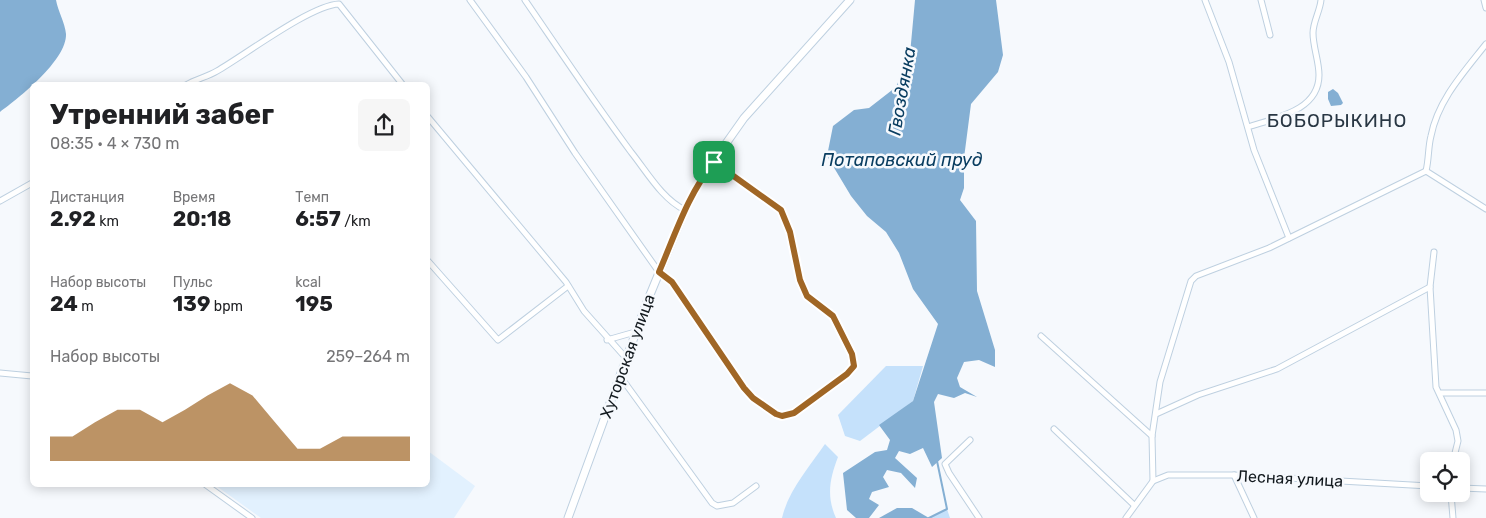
<!DOCTYPE html>
<html lang="ru">
<meta charset="utf-8">
<style>
body{margin:0;font-family:Rubik,sans-serif;background:#f6f6f6;color:#202124;height:100vh;display:flex;flex-direction:column;font-size:19px;white-space:nowrap}
*{box-sizing:border-box;margin:0}
p{font-size:16px;color:#757577}
.icon{flex:none;width:28px;height:28px;fill:none;stroke:currentColor;stroke-width:2;stroke-linecap:round;stroke-linejoin:round}
.map{position:relative;flex:1;overflow:hidden}
.drawer{position:absolute;left:30px;top:82px;width:400px;height:405px;display:flex;flex-direction:column;background:#fff;border-radius:8px;box-shadow:0 2px 12px #0003}
.drawer>*{flex:none}
.controls{position:absolute;left:1420px;top:452px;display:grid;gap:10px}
.controls a{display:grid;place-items:center;width:50px;height:50px;border-radius:8px;background:#fff;box-shadow:0 2px 12px #0003;font-size:25px}
.pin{position:absolute;display:grid;place-items:center;width:42px;height:42px;color:#fff;margin:-21px;border-radius:10px;box-shadow:0 2px 8px #0006}
.round{display:grid;place-items:center;flex:none;width:52px;height:52px;border-radius:8px;background:#f6f6f6}
.overview{display:flex;align-items:center;justify-content:space-between;height:85px;padding:0 20px}
h1{font-size:28px;font-weight:700;line-height:38px}
.metrics{display:grid;grid-template-columns:repeat(3,1fr);gap:8px;height:85px;padding:5px 20px}
.metrics div{display:grid;align-content:center}
.metrics b{font-size:21px;font-weight:700}
.metrics small{font-size:14px;font-weight:400}
.metrics p{font-size:14px}
.chart{height:140px;padding:10px 20px}
.chart p{display:flex;justify-content:space-between}
.chart svg{width:100%;height:90px;margin-top:5px;fill:#a06625;opacity:.7}
.map>svg:first-child{display:block}
.built{fill:#e2f1fe}
.green{fill:#c5e1fb}
.water{fill:#84afd3}
.lines{fill:none;stroke-linecap:round;stroke-linejoin:round}
.stream{stroke:#84afd3;stroke-width:2}
.minor-casing{stroke:#bed0e0;stroke-width:7}
.secondary-casing{stroke:#bed0e0;stroke-width:9}
.minor{stroke:#fff;stroke-width:5}
.secondary{stroke:#fff;stroke-width:7}
.route-casing{stroke:#fff;stroke-width:10}
.route{stroke:#a06625;stroke-width:6}
.labels{text-anchor:middle;stroke-width:5;stroke-linejoin:round;paint-order:stroke}
.street-label{font-size:16px;fill:#131a1f;stroke:#f6f9fd}
.water-label{font-size:18px;font-style:italic;fill:#093d60;stroke:#f6f9fd}
.quarter-label{font-size:19px;letter-spacing:1px;fill:#293744;stroke:#f6f9fd}
</style>
<div class="map">
<svg width="1486" height="518" viewBox="0 0 1486 518">
<rect width="100%" height="100%" fill="#f6f9fd"/>
<polygon class="built" points="428,451 475,486 454,518 261,518 215,485 428,485"/>
<g class="green">
<polygon points="886,366 923,366 913,401 860,441 845,436 838,415"/>
<path d="M825 444 838 457C830 478 826 496 836 518H782C788 491 810 466 825 444Z"/>
<polygon points="947,509 950,518 929,518"/>
</g>
<g class="water">
<path d="M0 0H56C58 11 65 23 66 34 67 60 19 98 0 112Z"/>
<polygon points="915,0 996,0 1003,55 998,72 971,104 964,158 964,188 960,200 976,221 977,291 995,350 995,367 979,360 964,362 957,378 960,387 977,397 965,393 954,398 938,394 934,402 942,458 932,467 923,448 910,454 899,451 895,458 917,478 915,488 901,473 887,470 883,477 889,487 872,492 869,499 879,505 869,518 856,518 847,510 843,473 875,452 887,450 890,440 879,425 913,401 938,324 913,289 899,253 886,232 867,216 851,196 827,156 833,126 854,110 869,108 896,87 910,54"/>
<polygon points="1333,89 1338,93 1343,103 1341,105 1331,106 1328,99 1328,92"/>
<polygon points="897,508 912,508 929,518 879,518"/>
</g>
<g class="lines">
<polyline class="stream" points="929,518 947,509 937,461"/>
<defs>
<g id="minor">
<polyline points="470,0 526,77 575,153 659,272 672,282 744,388 753,398 776,414 782,416 794,413 847,373 854,366 852,354 833,316 807,296 800,280 790,232 781,211 714,162"/>
<path d="M525 0C560 51 594 102 631 152 647 172 662 199 685 210"/>
<polyline points="1205,0 1229,62 1254,150 1289,238"/>
<polyline points="1261,0 1270,35"/>
<polyline points="1484,0 1486,8"/>
<path d="M186 85C196 79 207 77 217 71 245 55 311 5 339 4L403 85"/>
<polyline points="428,117 566,282 584,311 626,358"/>
<path d="M1248 127C1275 118 1319 111 1319 75 1319 61 1313 47 1313 33 1313 22 1320 11 1321 0"/>
<path d="M1426 171C1429 159 1428 147 1431 136 1438 100 1464 72 1486 44"/>
<polyline points="0,201 32,183"/>
<polyline points="1434,252 1430,287 1436,387 1456,430 1458,441 1453,461"/>
<polyline points="428,261 498,340 568,286"/>
<polyline points="1041,336 1152,436"/>
<polyline points="607,340 635,332"/>
<polyline points="0,373 32,376"/>
<polyline points="620,376 712,503 717,506 733,503 756,486"/>
<polyline points="1441,393 1486,393"/>
<polyline points="1156,414 1198,395 1277,369 1430,287"/>
<polyline points="1054,429 1134,505"/>
<polyline points="970,440 945,464 949,473 979,518"/>
<polyline points="1234,475 1254,518"/>
<polyline points="1153,481 1168,475 1234,475 1429,486"/>
<polyline points="206,485 252,518"/>
<polyline points="1461,488 1486,489"/>
<polyline points="1451,494 1453,518"/>
<polyline points="1126,518 1153,481 1152,436 1160,382 1191,281 1196,276 1269,248 1426,171 1486,209"/>
</g>
<polyline id="secondary" points="568,518 647,302 685,210 703,176 744,118 850,0"/>
</defs>
<use href="#minor" class="minor-casing"/>
<use href="#secondary" class="secondary-casing"/>
<use href="#minor" class="minor"/>
<use href="#secondary" class="secondary"/>
</g>
<g class="lines">
<defs>
<path id="route" d="M714 162 781 210 790 232 800 280 807 296 833 316 852 354 854 366 847 374 794 413 782 416 776 414 753 398 744 388 672 282 659 272C675 235 688 194 714 162Z"/>
</defs>
<use href="#route" class="route-casing"/>
<use href="#route" class="route"/>
</g>
<g class="labels">
<g class="street-label">
<text transform="translate(627 356) rotate(-70)" y="6">Хуторская улица</text>
<text transform="translate(1290 478) rotate(3)" y="6">Лесная улица</text>
</g>
<g class="water-label">
<text transform="translate(902 91) rotate(-80)" y="6">Гвоздянка</text>
<text x="902" y="166">Потаповский пруд</text>
</g>
<g class="quarter-label">
<text x="1337" y="127">БОБОРЫКИНО</text>
</g>
</g>
</svg>
<div class="controls">
<a><svg class="icon" aria-label="locate" viewBox="0 0 24 24"><circle cx="12" cy="12" r="6"/><path d="M12 2v4M12 18v4M2 12h4M18 12h4"/></svg></a>
</div>
<div class="pin" style="left:714px;top:162px;background:#1e9e55"><svg class="icon" aria-label="arrive" viewBox="0 0 24 24"><path d="M6 21V4h12l-3 4 3 4H6"/></svg></div>
<section class="drawer">
<div class="overview"><div><h1>Утренний забег</h1><p>08:35 · 4 × 730 m</p></div><a class="round"><svg class="icon" aria-label="share" viewBox="0 0 24 24"><path d="M12 15V3M7 8l5-5 5 5M5 13v7h14v-7"/></svg></a></div>
<div class="metrics">
<div><p>Дистанция</p><b>2.92<small> km</small></b></div>
<div><p>Время</p><b>20:18</b></div>
<div><p>Темп</p><b>6:57<small> /km</small></b></div>
</div>
<div class="metrics">
<div><p>Набор высоты</p><b>24<small> m</small></b></div>
<div><p>Пульс</p><b>139<small> bpm</small></b></div>
<div><p>kcal</p><b>195</b></div>
</div>
<div class="chart"><p><span>Набор высоты</span>259–264 m</p>
<svg viewBox="0 0 160 44" preserveAspectRatio="none"><path d="M0 44V32L10 32L20 25L30 19L40 19L50 25L60 19L70 12L80 6L90 12L100 25L110 38L120 38L130 32L140 32L150 32L160 32V44z"/></svg>
</div>
</section>
</div>
